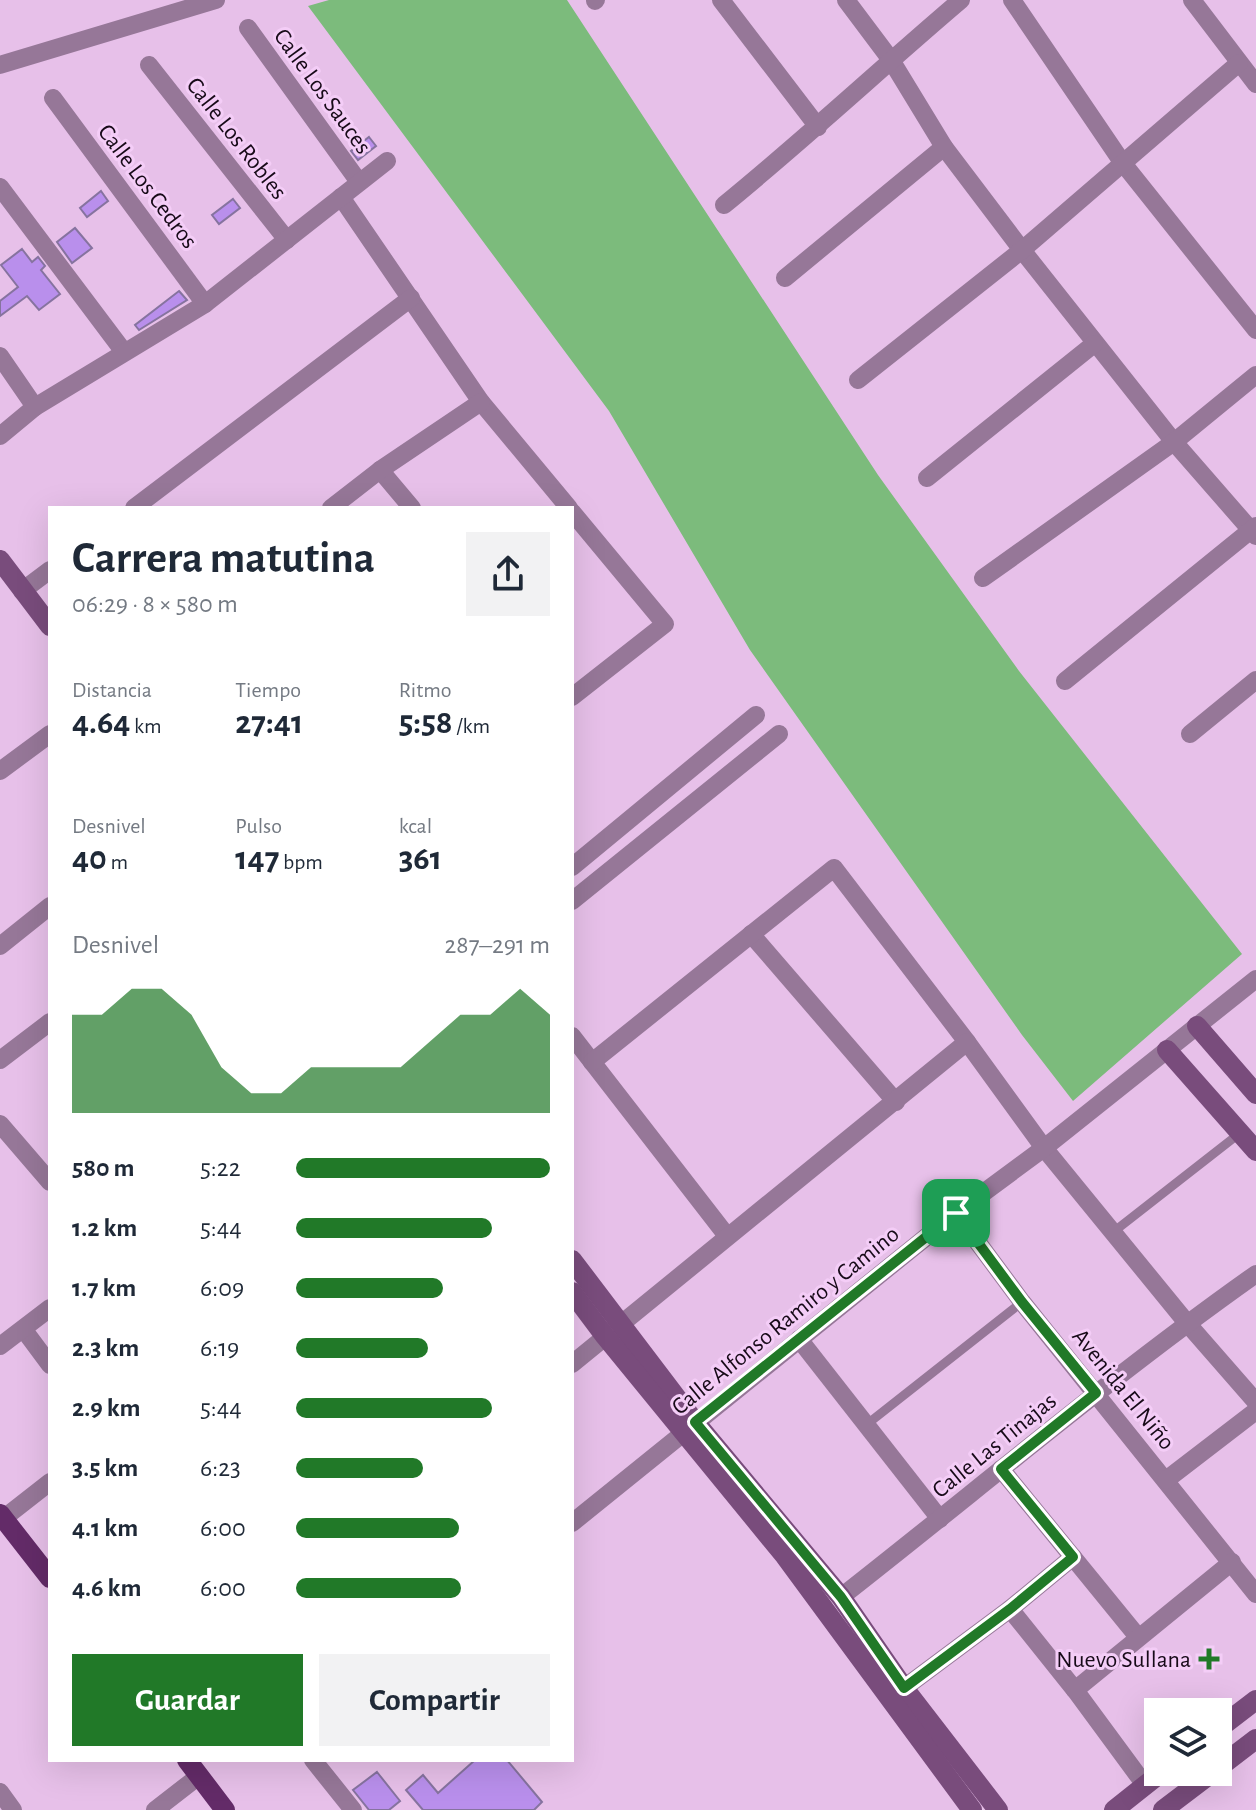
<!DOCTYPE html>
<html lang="es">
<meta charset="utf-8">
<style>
body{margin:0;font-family:"Alegreya Sans",sans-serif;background:#f2f2f3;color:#1f2937;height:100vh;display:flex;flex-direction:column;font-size:30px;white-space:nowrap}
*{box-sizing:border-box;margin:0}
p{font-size:26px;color:#747a83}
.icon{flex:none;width:44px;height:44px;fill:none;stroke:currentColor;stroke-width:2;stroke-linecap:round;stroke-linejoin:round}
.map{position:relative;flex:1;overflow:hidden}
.details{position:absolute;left:48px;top:506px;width:526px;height:1256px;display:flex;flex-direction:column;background:#fff;border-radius:0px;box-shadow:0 8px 32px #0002}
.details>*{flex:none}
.fabs{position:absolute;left:1144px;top:1698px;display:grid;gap:16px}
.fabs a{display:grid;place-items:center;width:88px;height:88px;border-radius:0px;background:#fff;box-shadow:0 8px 32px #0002;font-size:40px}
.pin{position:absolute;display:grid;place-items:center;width:68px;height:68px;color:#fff;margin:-34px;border-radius:16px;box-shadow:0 4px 12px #0006}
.round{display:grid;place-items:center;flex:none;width:84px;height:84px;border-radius:0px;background:#f2f2f3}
.summary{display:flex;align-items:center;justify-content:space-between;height:136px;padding:0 24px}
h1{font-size:44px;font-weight:700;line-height:60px}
.stats{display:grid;grid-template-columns:repeat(3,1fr);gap:12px;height:136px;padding:8px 24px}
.stats div{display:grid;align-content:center}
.stats b{font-size:34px;font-weight:700}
.stats small{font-size:22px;font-weight:400}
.stats p{font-size:22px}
.chart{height:224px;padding:16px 24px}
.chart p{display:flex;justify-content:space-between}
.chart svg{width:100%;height:144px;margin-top:8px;fill:#217928;opacity:.7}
.primary-button{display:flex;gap:16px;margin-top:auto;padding:16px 24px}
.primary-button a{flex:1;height:92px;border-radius:0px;background:#217928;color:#fff;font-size:32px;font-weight:700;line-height:92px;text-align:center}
.primary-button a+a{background:#f2f2f3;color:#1f2937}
ul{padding:0 24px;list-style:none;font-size:26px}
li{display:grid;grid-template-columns:128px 96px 1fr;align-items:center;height:60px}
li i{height:20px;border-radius:10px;background:#217928}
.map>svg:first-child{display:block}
.green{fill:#7cbb7c}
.building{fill:#b98fec;stroke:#86739f;stroke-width:2}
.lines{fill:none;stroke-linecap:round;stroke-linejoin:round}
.lane{stroke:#967798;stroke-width:9}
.street{stroke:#967798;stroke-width:18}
.secondary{stroke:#794c7c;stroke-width:20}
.primary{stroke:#632b68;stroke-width:20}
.route-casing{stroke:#fff;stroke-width:16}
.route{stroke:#217928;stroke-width:10}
.poi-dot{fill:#217928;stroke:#f4cdf7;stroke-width:3}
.labels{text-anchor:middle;stroke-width:6;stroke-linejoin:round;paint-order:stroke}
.street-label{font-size:24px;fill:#170a18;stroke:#f4cdf7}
.poi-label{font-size:24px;fill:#170a18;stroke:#f4cdf7;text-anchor:end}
</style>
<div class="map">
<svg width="1256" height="1810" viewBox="0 0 1256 1810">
<rect width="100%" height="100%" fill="#e7c0e9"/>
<polygon class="green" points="329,0 567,0 878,475 1019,671 1242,954 1073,1101 1022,1035 750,650 609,411 308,6"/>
<g class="building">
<polygon points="369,137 376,146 358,160 351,151"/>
<polygon points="101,191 108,201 87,217 80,208"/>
<polygon points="233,199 240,208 219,224 212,215"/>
<polygon points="75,228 92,248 72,263 57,242"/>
<polygon points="22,249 32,262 38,257 45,266 41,270 60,294 39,310 27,296 0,316 0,301 18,287 1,265"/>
<polygon points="179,291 187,300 139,330 135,325"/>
<polygon points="475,1760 507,1760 542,1802 534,1810 423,1810 406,1790 423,1775 438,1793"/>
<polygon points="377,1772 400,1801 389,1810 369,1810 353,1790"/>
</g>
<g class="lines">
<g class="lane">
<polyline points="1112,1233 1240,1133"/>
<polyline points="866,1425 1022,1302"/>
</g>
<g class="street">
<polyline points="721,0 818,127"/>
<polyline points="846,0 891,60 944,147 1022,250 1174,442 1256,536"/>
<polyline points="1012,0 1122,162 1256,330"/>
<polyline points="1192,0 1256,84"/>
<polyline points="595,1 596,0"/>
<polyline points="248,28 359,182"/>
<polyline points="0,65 216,0"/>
<polyline points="149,65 287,240"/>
<polyline points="53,98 205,304"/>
<polyline points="0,187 124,352"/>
<polyline points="341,197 481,402 569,508"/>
<path d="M724 205C805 139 881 68 961 0"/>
<polyline points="785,278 944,147"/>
<polyline points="0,356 35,407"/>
<polyline points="858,380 1022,250 1239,63"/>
<polyline points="0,436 35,407 205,304 387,161"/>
<polyline points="380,470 412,508"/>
<polyline points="927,478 1094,344"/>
<polyline points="134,508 411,298"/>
<polyline points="331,508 380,470 481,402"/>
<polyline points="572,512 665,624 572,697"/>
<polyline points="983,578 1174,442 1256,375"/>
<polyline points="22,591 50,570"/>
<polyline points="1065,681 1256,526"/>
<polyline points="1190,734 1256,680"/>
<polyline points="0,771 50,734"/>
<polyline points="572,867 756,715"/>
<polyline points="572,901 779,734"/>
<polyline points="751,934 896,1102"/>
<polyline points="0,946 50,906"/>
<polyline points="572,1036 727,1236"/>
<polyline points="0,1060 50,1022"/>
<polyline points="592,1062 834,868 967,1042 1044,1148 1187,1323 1256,1402"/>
<polyline points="0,1124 50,1182"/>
<polyline points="956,1213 1022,1302 1256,1594"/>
<polyline points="24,1330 50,1365"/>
<polyline points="799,1339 940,1519"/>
<polyline points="0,1346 50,1308"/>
<polyline points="572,1364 967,1042"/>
<polyline points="1001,1469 1138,1637"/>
<polyline points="1166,1480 1256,1411"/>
<polyline points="4,1518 50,1482"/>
<polyline points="572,1523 956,1213 1044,1148 1256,979"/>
<path d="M841 1597C979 1489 1113 1375 1256 1274"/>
<polyline points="1010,1609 1075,1690 1145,1785"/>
<polyline points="904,1688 1010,1609 1073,1557"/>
<polyline points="1075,1690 1232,1562"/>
<polyline points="313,1760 353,1810"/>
<polyline points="0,1792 13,1810"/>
<polyline points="155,1810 199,1776"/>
</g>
<g class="secondary">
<polyline points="0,560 50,626"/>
<polyline points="1197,1026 1256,1094"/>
<polyline points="1167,1050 1256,1151"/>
<polyline points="572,1260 695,1422 841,1597 904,1688 998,1810"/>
<polyline points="572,1292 605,1336 785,1556 972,1810"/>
<polyline points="1218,1729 1256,1700"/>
<polyline points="1218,1768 1256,1739"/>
<polyline points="1114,1810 1162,1772"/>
<polyline points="1163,1810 1213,1772"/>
</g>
<g class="primary">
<polyline points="0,1514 50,1578"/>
<polyline points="187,1760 225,1810"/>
</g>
</g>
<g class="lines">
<defs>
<polygon id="route" points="956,1213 1022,1302 1096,1393 1001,1469 1073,1557 1010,1609 904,1688 841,1597 695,1422"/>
</defs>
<use href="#route" class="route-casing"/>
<use href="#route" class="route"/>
</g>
<path class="poi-dot" d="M1205 1647h8v8h8v8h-8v8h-8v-8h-8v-8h8z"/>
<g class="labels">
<g class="street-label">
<text transform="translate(323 91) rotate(54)" y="8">Calle Los Sauces</text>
<text transform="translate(237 138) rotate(52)" y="8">Calle Los Robles</text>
<text transform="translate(148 186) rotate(53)" y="8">Calle Los Cedros</text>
<text transform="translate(785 1320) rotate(-39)" y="8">Calle Alfonso Ramiro y Camino</text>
<text transform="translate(1124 1389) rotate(51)" y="8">Avenida El Niño</text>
<text transform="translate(994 1445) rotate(-39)" y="8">Calle Las Tinajas</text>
</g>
<g class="poi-label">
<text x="1191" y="1667">Nuevo Sullana</text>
</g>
</g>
</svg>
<div class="fabs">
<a><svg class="icon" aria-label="layers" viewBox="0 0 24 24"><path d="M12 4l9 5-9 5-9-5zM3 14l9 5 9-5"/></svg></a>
</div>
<div class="pin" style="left:956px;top:1213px;background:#1e9e55"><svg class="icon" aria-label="arrive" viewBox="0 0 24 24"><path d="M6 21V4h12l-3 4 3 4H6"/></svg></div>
<section class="details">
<div class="summary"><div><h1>Carrera matutina</h1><p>06:29 · 8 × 580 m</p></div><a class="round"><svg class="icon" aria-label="share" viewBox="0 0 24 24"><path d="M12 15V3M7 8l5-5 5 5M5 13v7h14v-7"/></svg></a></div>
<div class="stats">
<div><p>Distancia</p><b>4.64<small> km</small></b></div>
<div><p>Tiempo</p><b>27:41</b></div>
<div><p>Ritmo</p><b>5:58<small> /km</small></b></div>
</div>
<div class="stats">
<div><p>Desnivel</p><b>40<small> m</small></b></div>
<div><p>Pulso</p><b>147<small> bpm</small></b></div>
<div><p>kcal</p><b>361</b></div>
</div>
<div class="chart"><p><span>Desnivel</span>287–291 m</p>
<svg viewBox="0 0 160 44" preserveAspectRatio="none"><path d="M0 44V14L10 14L20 6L30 6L40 14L50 30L60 38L70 38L80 30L90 30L100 30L110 30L120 22L130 14L140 14L150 6L160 14V44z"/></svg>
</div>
<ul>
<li><b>580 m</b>5:22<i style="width:100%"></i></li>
<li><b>1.2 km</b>5:44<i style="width:77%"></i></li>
<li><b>1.7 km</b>6:09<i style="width:58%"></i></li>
<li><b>2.3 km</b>6:19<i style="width:52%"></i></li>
<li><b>2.9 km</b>5:44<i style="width:77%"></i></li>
<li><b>3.5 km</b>6:23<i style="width:50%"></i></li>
<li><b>4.1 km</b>6:00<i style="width:64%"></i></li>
<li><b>4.6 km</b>6:00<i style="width:65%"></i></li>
</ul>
<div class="primary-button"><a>Guardar</a><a>Compartir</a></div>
</section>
</div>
